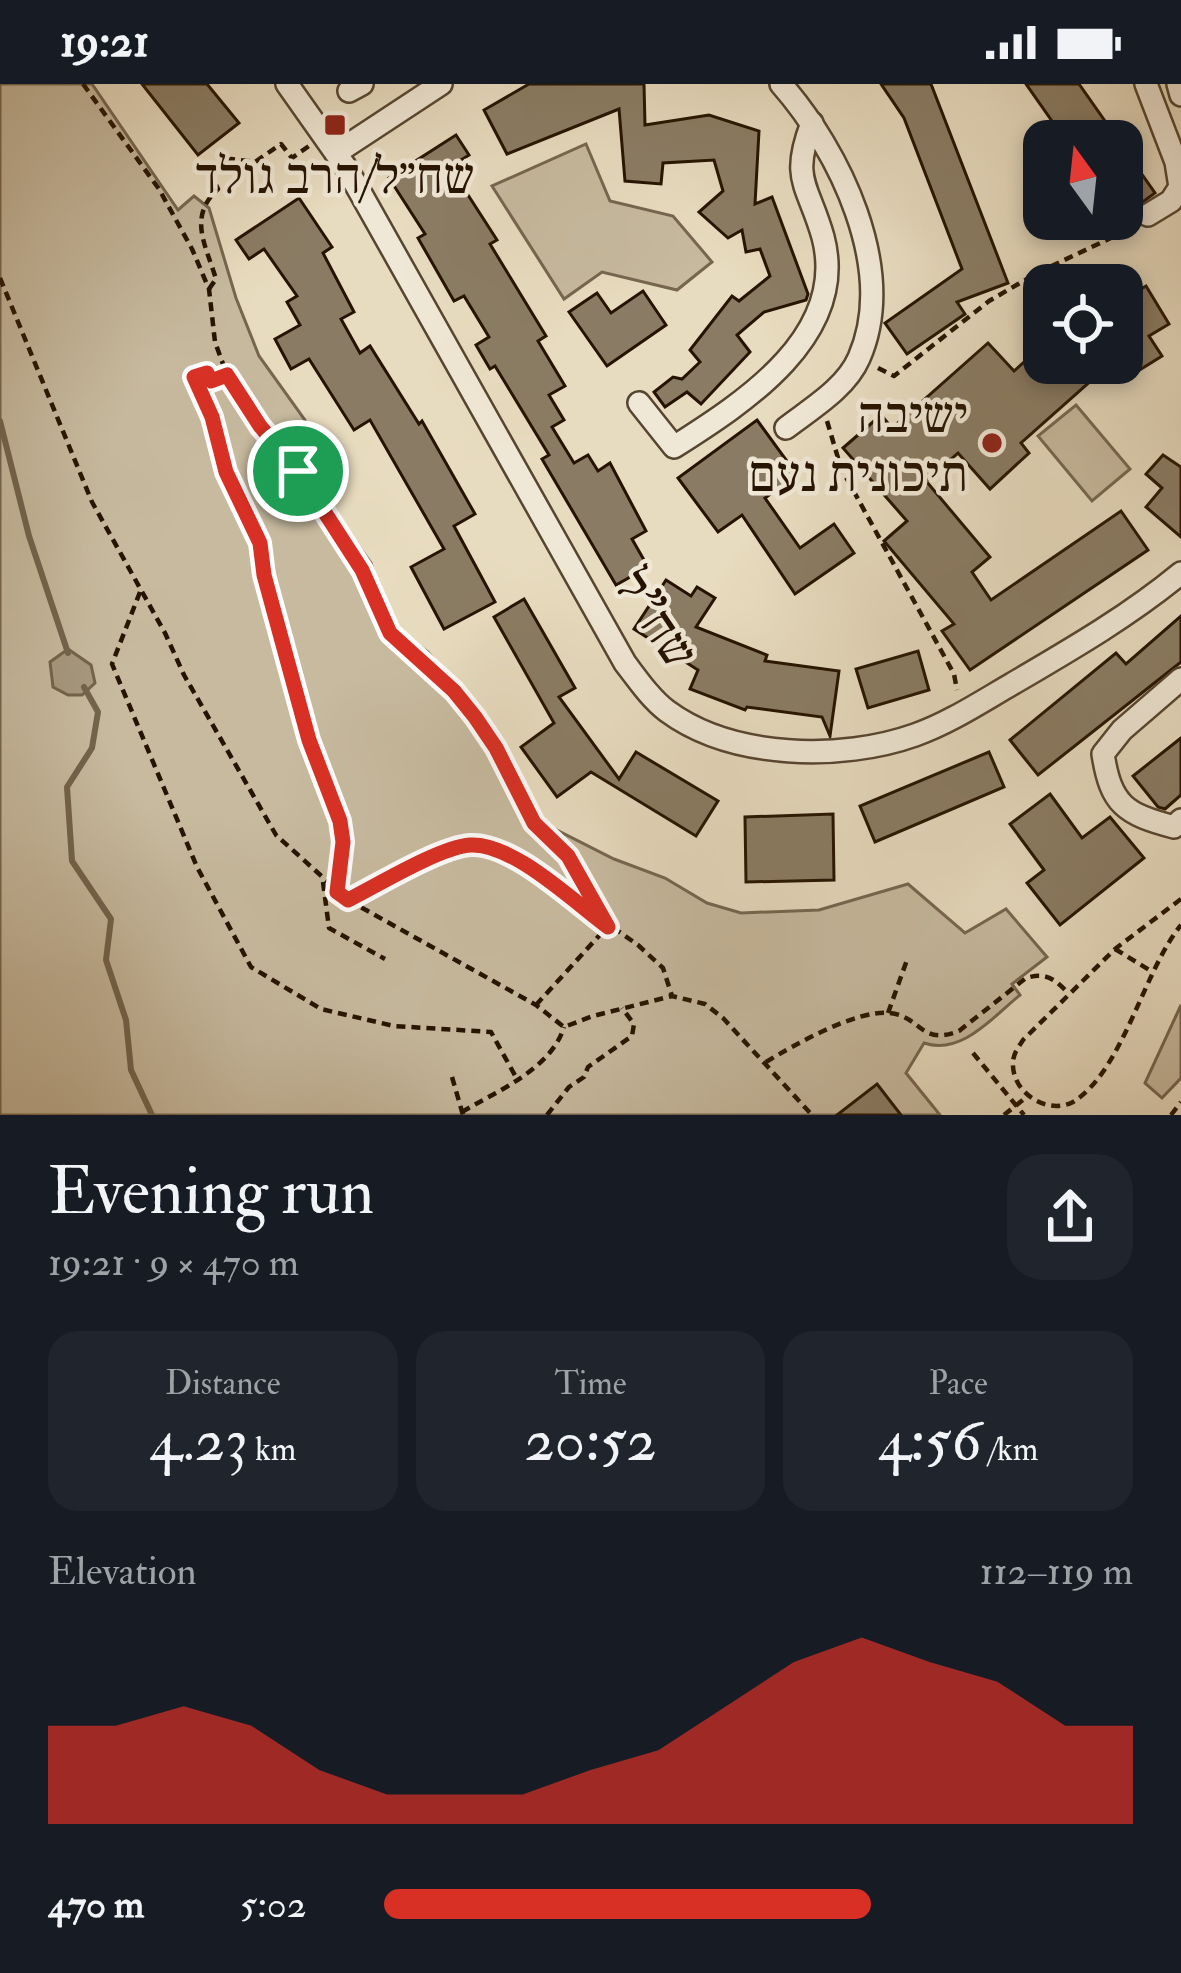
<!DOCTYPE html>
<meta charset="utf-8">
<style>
body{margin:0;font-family:"IM FELL Double Pica","Frank Ruhl Libre",serif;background:#20242c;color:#f1f3f6;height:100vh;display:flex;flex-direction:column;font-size:45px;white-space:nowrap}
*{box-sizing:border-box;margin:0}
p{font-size:39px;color:#9ea1a6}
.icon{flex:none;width:66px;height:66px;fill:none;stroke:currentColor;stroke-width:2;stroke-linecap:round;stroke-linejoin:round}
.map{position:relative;height:1031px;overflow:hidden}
.panel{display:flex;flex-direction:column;background:#171b24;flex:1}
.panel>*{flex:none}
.needle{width:78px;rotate:345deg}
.controls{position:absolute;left:1023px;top:36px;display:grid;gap:24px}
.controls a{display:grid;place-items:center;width:120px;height:120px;border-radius:24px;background:#171b24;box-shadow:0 6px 18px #0003;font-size:60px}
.pin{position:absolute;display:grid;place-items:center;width:102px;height:102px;color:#fff;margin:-51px;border:6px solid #fff;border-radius:50%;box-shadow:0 3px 12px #0007}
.round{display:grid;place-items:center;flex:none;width:126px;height:126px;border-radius:36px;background:#20242c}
.summary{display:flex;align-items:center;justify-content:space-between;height:204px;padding:0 48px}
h1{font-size:66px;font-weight:600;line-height:90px}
.figures{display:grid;grid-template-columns:repeat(3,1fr);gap:18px;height:204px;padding:12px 48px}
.figures div{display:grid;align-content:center;border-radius:30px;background:#20242c;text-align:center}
.figures b{font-size:60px;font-weight:600}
.figures small{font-size:33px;font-weight:400}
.figures p{font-size:33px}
.chart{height:336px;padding:24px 48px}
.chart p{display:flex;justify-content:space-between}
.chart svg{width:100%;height:216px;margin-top:12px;fill:#d93025;opacity:.7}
ul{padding:0 48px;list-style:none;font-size:39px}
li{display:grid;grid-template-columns:192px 144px 1fr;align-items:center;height:90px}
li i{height:30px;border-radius:15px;background:#d93025}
.status{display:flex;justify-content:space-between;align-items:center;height:84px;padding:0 60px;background:#171b24;direction:ltr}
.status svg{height:33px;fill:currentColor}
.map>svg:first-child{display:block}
.green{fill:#c7ba9f;stroke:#766650;stroke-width:3}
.water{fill:#a6987f;stroke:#72634c;stroke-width:3}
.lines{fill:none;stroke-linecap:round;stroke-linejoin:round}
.stream{stroke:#72634c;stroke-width:6}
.building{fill:#8a7c64;stroke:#251300;stroke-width:3}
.minor-casing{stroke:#564530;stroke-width:26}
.path{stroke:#251300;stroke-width:4.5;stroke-dasharray:9 6;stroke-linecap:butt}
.minor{stroke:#f0e8d6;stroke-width:21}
.route-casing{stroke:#fff;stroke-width:24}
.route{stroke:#d93025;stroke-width:15}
.poi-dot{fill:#8f2418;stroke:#f0e8d6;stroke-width:4.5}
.labels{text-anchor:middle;stroke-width:9;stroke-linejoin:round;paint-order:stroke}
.poi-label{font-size:51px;fill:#251300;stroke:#f0e8d6}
.street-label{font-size:51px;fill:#251300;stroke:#f0e8d6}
</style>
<div class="status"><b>19:21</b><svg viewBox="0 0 49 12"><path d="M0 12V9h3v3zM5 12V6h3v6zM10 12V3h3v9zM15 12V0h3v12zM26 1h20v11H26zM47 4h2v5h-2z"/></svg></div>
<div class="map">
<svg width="1181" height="1031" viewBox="0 0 1181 1031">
<rect width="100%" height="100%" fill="#e8dcc0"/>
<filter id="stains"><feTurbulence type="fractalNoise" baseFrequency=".00167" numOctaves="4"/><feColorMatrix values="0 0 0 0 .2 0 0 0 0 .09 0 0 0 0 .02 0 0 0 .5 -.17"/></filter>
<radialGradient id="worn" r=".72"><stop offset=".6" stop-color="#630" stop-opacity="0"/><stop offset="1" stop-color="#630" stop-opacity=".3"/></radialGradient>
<g class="green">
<path d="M0 0H92L178 126 194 112 209 124 236 214 259 272 305 336 318 406 371 479 383 520 400 548 428 568 485 634 543 739 614 775 665 794 707 819 741 829 819 826 908 800 965 849 1006 825 1047 873 1012 900 1020 911C993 933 961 972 924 959L906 989 940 1031H0Z"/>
<polygon points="586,60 610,117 673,132 712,178 677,206 602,188 564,215 492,102"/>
<polygon points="1076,321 1130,385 1092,417 1038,352"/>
<polygon points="1181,921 1181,994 1162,1014 1145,999"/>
</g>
<polygon class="water" points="68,565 91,581 95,599 82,611 68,611 53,603 50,578"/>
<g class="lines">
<g class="stream">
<polyline points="0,337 29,452 68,569"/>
<polyline points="84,603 98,628 92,664 67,703 72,777 111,835 106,876 126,936 131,986 152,1031"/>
</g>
</g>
<g class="building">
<polygon points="142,0 207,0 239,39 198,71"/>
<polygon points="529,0 644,0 645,41 709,31 759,47 755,120 772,113 808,210 806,216 764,228 737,251 750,268 701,320 687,308 665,323 654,308 673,293 682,295 700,278 690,266 732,212 739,217 770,192 760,165 746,168 742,146 728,154 699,128 723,107 714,76 663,79 661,100 625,97 619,25 507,70 484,26"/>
<polygon points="881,0 931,0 1008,199 957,218 965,230 907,270 885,239 962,185 904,34"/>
<polygon points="1026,0 1079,0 1119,57 1066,57"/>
<polygon points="456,51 469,71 450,83 497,156 490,160 546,252 538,257 565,302 549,311 564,336 552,343 574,379 588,371 598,387 610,379 646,447 632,455 648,483 616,501 542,375 549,371 495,282 490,285 476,261 489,253 464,212 454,217 418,154 425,150 389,94"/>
<polygon points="1122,62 1155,109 1122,133"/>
<polygon points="299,114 332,163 323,169 354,228 341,235 360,269 370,262 419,340 422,337 475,430 454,442 495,518 444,545 411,483 444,465 370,336 354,346 309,275 291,285 275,255 300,241 287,218 297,212 264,165 249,175 236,156"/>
<polygon points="1146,202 1169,240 1149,252 1162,272 1130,292 1122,279 1122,217"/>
<polygon points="643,207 666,241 607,282 569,228 597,209 611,229"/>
<polygon points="988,259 1014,287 1044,260 1044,279 1081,279 1094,294 1021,359 1029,369 990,405 958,369 926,397 990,473 972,488 991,516 1121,427 1148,466 970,586 942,547 954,540 884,457 907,437 843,364 881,331 892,344"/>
<polygon points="757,336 797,391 765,414 800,464 834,440 854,469 795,510 742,431 718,448 678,394"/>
<polygon points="1163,371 1181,383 1181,453 1146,423 1162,404 1146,390"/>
<polygon points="666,496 691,512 697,503 715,514 696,543 767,571 765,577 839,587 830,652 822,633 747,623 745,626 690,605 698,586 634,545"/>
<polygon points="524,515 575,604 559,613 619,695 636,668 718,717 696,752 591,688 557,713 521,663 554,639 494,533"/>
<polygon points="1181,532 1181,578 1038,691 1010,656 1116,569 1126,580"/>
<polygon points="918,567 929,606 868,624 856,585"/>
<polygon points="1181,654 1181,711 1165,725 1158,723 1133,692"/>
<polygon points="989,668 1004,703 875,758 860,722"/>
<polygon points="1050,710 1082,754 1110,733 1144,774 1060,841 1027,799 1044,786 1010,740"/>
<polygon points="833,730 834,796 746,798 745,733"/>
<polygon points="877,1000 901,1031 837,1031"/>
</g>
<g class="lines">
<defs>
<g id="minor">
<path d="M287 0 347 85 625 579C638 596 651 615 667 627 732 675 842 677 915 651 949 639 981 618 1012 600 1070 566 1129 532 1181 489"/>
<path d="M781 0C839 66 898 185 859 274 846 304 812 324 786 344"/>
<polyline points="1146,0 1176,78 1180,103 1171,117 1148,131"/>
<polyline points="1178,0 1181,11"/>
<polyline points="349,7 362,0"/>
<polyline points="336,69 441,0"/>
<path d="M639 319 674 363C745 318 849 251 823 153 808 100 790 96 812 39"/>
<path d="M1181 595 1122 646 1103 670C1111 721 1125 730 1174 743L1181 736"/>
</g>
</defs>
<use href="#minor" class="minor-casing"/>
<g class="path">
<polyline points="83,0 159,105 192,165 209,205 215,258 227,291 260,342 298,387 361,486 390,549 454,607 474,633 496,664 534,739 568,772 607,843"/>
<polyline points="0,194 92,418 165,549 184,591 276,751 348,816 536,921 564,943 593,932 672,912"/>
<path d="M209 205 216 195C205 159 188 133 218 105L209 86 231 75 255 78 281 60 292 74 309 62"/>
<polyline points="878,284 894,292 989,217 1039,188 1132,144"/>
<polyline points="227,291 211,297 207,289 194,293 212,333 226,388 260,459 264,491 309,656 340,737 343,758 337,808"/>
<polyline points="827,337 841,384 954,590 957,606"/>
<polyline points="140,508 112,580 197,783 251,883 321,925 394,942 491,948 517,995"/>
<polyline points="323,798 329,844 385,875"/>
<polyline points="349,815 420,780 470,761 509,770 638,861 663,884 672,912 705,920 723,934 812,1031"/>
<path d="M1181 815 1115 865 1023 956C1018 964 1012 971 1013 982 1014 1010 1048 1031 1073 1018 1123 987 1143 888 1181 841"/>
<polyline points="1115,865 1151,887"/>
<polyline points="536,921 607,843"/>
<polyline points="888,929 908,873"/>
<polyline points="973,969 1024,1031"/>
<path d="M766 978C794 961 857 925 890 929 922 933 920 962 959 947L1026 894C1046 888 1055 895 1069 910"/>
<polyline points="452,993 463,1031"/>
<path d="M462 1028C499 1006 551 985 564 943"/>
<polyline points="547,1031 569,1003 584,993 588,983 632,952 634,940 622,924"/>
<polyline points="1004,1031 1029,1011"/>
<polyline points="1171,1031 1181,1018"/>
</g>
<use href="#minor" class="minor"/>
</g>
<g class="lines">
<defs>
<path id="route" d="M207 289 211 297 227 291 260 342 298 387 362 486 390 549 454 607 475 633 496 664 534 739 568 772 608 843C574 818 512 758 470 761 440 763 376 802 348 816L337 808 343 758 340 737 309 656 264 491 260 459 226 388 212 333 194 293Z"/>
</defs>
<use href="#route" class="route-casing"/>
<use href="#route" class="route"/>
</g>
<g class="poi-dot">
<rect x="323" y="29" width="24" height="24" rx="6"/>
<circle cx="992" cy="359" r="12"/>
</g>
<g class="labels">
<g class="poi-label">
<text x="335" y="109">שח״ל/הרב גולד</text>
<text x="968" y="348" text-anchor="end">ישיבה<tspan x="968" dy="59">תיכונית נעם</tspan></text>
</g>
<g class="street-label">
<text transform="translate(657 534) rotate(56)" y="18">שח"ל</text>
</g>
</g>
<rect width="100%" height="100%" filter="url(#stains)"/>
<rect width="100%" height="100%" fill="url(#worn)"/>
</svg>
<div class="controls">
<a><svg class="needle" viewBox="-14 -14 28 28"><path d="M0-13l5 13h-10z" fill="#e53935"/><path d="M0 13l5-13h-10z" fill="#9ea1a6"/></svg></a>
<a><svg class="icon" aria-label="locate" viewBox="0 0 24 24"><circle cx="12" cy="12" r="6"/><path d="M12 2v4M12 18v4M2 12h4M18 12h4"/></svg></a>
</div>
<div class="pin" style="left:298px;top:387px;background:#1e9e55"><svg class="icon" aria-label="arrive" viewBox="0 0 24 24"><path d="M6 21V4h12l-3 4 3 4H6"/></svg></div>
</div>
<section class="panel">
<div class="summary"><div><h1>Evening run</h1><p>19:21 · 9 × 470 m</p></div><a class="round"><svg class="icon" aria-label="share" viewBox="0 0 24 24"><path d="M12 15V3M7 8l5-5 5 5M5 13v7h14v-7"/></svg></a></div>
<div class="figures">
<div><p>Distance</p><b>4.23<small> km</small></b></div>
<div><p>Time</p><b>20:52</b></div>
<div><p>Pace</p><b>4:56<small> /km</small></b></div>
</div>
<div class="chart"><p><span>Elevation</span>112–119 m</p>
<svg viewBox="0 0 160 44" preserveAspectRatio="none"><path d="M0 44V24L10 24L20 20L30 24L40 33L50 38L60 38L70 38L80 33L90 29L100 20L110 11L120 6L130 11L140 15L150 24L160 24V44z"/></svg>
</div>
<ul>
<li><b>470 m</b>5:02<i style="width:65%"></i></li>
</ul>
</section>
